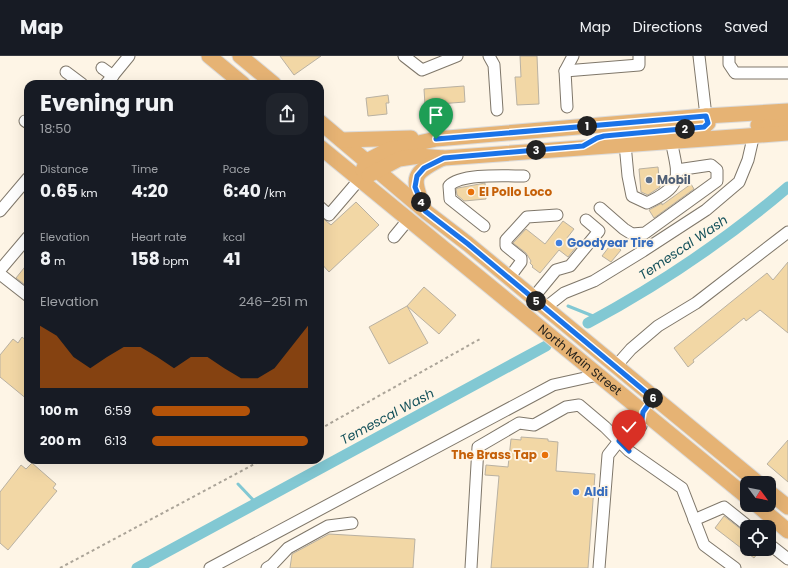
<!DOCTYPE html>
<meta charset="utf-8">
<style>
body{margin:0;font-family:Poppins,sans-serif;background:#20242c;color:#f1f3f6;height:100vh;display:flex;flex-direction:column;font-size:15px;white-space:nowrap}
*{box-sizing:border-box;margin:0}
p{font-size:13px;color:#9ea1a6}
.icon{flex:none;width:22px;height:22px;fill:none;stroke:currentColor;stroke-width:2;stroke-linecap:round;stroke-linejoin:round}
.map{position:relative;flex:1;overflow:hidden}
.side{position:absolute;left:24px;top:24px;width:300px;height:384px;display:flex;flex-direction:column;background:#171b24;border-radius:12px;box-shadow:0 4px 16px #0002}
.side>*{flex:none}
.needle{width:26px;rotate:122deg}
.fabs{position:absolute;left:740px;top:420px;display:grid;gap:8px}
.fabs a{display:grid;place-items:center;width:36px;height:36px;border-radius:8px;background:#171b24;box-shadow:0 4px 16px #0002;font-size:20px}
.pin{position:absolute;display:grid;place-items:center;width:34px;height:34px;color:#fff;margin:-41px -17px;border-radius:50% 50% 50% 0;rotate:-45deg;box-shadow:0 0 4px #0007}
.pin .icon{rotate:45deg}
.km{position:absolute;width:20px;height:20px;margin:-10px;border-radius:50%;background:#222;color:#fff;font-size:11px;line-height:20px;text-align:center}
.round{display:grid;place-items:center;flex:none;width:42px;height:42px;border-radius:12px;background:#20242c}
.headline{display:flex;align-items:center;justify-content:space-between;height:68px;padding:0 16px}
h1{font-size:22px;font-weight:700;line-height:30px}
.metrics{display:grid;grid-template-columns:repeat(3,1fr);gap:6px;height:68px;padding:4px 16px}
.metrics div{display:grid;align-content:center}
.metrics b{font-size:17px;font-weight:700}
.metrics small{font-size:11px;font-weight:400}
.metrics p{font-size:11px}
.chart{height:112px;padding:8px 16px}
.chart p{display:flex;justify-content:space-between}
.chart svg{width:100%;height:72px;margin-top:4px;fill:#b45309;opacity:.7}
ul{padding:0 16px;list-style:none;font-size:13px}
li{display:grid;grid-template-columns:64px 48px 1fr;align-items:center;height:30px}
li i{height:10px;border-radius:5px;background:#b45309}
header{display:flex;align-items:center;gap:24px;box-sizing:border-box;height:56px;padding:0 20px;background:#171b24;border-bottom:1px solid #363941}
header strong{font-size:19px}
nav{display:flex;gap:22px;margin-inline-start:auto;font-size:14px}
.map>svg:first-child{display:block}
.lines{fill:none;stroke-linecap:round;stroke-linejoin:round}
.stream{stroke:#82c8d3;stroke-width:3}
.canal{stroke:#82c8d3;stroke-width:11}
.building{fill:#f2d7a5;stroke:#b9b1a2}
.minor-casing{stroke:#7f776a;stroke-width:13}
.major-casing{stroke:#dcdbda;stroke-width:17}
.path{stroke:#aba498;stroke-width:2;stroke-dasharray:3 3;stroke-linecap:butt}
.minor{stroke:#fff;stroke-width:11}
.major{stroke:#e6b374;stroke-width:15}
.route-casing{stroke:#fff;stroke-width:8}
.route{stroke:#1a73e8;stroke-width:5}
.service-dot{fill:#5c6f8a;stroke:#fef5e6;stroke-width:1.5}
.food-dot{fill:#e8710a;stroke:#fef5e6;stroke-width:1.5}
.shop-dot{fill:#3f7fe0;stroke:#fef5e6;stroke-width:1.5}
.labels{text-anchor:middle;stroke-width:3.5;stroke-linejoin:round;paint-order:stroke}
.service-label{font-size:12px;font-weight:bold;fill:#4e5e75;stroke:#fef5e6;text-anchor:start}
.food-label{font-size:12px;font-weight:bold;fill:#c56008;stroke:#fef5e6;text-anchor:start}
.shop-label{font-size:12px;font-weight:bold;fill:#366cbe;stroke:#fef5e6;text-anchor:start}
.street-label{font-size:12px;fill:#221f19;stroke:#fef5e6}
.water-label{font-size:13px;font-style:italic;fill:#14515a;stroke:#fef5e6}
</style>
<header>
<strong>Map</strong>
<nav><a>Map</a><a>Directions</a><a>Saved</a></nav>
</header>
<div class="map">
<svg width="788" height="512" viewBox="0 0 788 512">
<rect width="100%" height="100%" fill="#fef5e6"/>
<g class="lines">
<g class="stream">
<polyline points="568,250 598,262"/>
<polyline points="238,428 256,447"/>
</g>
<g class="canal">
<path d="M588 267C659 229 726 184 788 131"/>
<polyline points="137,512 546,290"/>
</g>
</g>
<g class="building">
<polygon points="280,0 321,0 294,19"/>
<polygon points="520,0 537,0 539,48 517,49 515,21 521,21"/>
<polygon points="464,30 465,46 425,49 424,33"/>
<polygon points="388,39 389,47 386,47 387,58 368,60 366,42"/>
<polygon points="658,111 660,131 648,139 641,136 639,113"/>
<polygon points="485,127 486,143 464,145 457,139 456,133 458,132"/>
<polygon points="691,128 694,133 654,162 649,154 662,147 662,149"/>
<polygon points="356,146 379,169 329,216 320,206 320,160 331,169"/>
<polygon points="563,165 574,173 567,182 577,190 568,201 559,194 540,217 532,211 533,210 530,207 531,205 526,197 513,187 526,173 545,188"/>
<polygon points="612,187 621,194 611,206 602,200"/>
<polygon points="788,206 788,277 760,254 746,265 744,262 693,304 694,306 688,311 674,292 767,217 773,224"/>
<polygon points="28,207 28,231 16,222"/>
<polygon points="424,231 456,259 439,278 407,250"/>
<polygon points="407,250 428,287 389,308 369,271"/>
<polygon points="22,281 28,286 28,344 0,321 0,299 13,283 18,287"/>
<polygon points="521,381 548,383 548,385 558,386 556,415 595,418 588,512 491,512 499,420 485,419 486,409 508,411 511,383 521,384"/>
<polygon points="788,384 788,426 767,408"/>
<polygon points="32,407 56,428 53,432 57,435 8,494 0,487 0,436 21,409 26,413"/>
<polygon points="724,460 747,478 747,493 761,493 754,502 715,472"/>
<polygon points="329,478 415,483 413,512 290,512 292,498"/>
</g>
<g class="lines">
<defs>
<g id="minor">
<polyline points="404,0 422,14 457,0"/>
<polyline points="489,0 494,9 497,54"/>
<polyline points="699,0 706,60"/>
<polyline points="729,0 729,8 735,17 788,17"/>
<polyline points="102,12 113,20"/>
<polyline points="565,15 639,9 639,0"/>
<polyline points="66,16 82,28"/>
<polyline points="106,28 129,0"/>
<polyline points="567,51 565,15 573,0"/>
<polyline points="25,65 28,67"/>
<path d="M625 88 628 120 632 140 647 147C685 129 678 120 671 84"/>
<polyline points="320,151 329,159 359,124"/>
<polyline points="600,152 624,173 632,178 645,177 717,125 717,114 711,109 677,114"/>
<polyline points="0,155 28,122"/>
<path d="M484 170 450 143 449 130C461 117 506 120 524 120"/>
<polyline points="394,181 408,164"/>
<polyline points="0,214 28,181"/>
<polyline points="0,218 28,240"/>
<polyline points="509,222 521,206 521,202 506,190 506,184 527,161 557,159"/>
<polyline points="533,242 556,214 570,210 599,175 586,164"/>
<polyline points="545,252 564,237 594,225 643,195 706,154 739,126 748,104 754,78"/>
<polyline points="616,310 631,293 658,270 696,247 788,176"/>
<polyline points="619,385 619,373 629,361 643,356"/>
<polyline points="694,464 724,451 749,471"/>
<polyline points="769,488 788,503"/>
<polyline points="210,512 553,329 598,319"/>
<polyline points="267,512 272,509 288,492 328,470 352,467"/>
<polyline points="471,512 478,391 519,367 534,369 566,351 579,349 605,371 629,395 682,432 704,489 735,512"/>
<polyline points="599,512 608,399 619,385 631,382 641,370 643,356 653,342"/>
</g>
<g id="major">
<polyline points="209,0 243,28"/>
<polyline points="240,0 274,28"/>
<polyline points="320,66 425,155 468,188 758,427"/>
<polyline points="758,69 788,64"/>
<polyline points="675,74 704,71 708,67 706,60"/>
<polyline points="342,84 411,82"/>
<path id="s1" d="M320 91 747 441"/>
<polyline points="363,114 367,105 388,94 436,83 706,60 788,55"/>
<polyline points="369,119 399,103 419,100 444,102 788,77"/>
<path d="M424 152C411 121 412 117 443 102"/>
<polyline points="769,436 788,451"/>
<polyline points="757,449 788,475"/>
</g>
</defs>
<use href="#minor" class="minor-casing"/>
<use href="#major" class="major-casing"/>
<g class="path">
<polyline points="320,373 480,283"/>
<polyline points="60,512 262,404"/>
</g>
<use href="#minor" class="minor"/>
<use href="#major" class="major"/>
</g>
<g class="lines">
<defs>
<polyline id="route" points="436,83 706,60 708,67 704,71 604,80 597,82 583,90 444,102 424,112 417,120 415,131 425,155 468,188 653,342 643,356 641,370 630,382 619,385 629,395"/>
</defs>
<use href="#route" class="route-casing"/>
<use href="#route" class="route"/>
</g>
<circle class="service-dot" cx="649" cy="124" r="4"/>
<g class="food-dot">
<circle cx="471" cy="136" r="4"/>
<circle cx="545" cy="399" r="4"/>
</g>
<g class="shop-dot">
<circle cx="559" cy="187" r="4"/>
<circle cx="576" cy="436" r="4"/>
</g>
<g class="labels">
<g class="service-label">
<text x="657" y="128">Mobil</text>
</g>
<g class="food-label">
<text x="479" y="140">El Pollo Loco</text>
<text x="537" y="403" text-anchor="end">The Brass Tap</text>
</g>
<g class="shop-label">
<text x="567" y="191">Goodyear Tire</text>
<text x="584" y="440">Aldi</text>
</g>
<g class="street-label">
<text dy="4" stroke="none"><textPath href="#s1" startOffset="336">North Main Street</textPath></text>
</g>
<g class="water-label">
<text transform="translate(683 191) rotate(-34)" y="5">Temescal Wash</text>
<text transform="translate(387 360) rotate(-28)" y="5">Temescal Wash</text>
</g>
</g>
</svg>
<div class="fabs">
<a><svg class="needle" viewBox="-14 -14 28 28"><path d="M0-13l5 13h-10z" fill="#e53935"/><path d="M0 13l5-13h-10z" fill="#9ea1a6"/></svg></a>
<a><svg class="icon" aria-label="locate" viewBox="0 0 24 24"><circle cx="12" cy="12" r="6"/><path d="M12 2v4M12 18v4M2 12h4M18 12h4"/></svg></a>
</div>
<div class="pin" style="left:436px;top:83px;background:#1e9e55"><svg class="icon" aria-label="arrive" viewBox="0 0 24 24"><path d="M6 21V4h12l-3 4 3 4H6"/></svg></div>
<div class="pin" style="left:629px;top:395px;background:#d93025"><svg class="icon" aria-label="check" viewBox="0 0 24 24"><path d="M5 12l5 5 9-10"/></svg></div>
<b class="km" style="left:587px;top:70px">1</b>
<b class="km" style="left:685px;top:73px">2</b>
<b class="km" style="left:536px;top:94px">3</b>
<b class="km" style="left:421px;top:146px">4</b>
<b class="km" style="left:536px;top:245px">5</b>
<b class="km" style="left:653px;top:342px">6</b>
<section class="side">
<div class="headline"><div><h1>Evening run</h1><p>18:50</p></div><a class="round"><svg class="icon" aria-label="share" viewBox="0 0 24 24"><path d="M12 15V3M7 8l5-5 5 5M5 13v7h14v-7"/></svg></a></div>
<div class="metrics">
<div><p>Distance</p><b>0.65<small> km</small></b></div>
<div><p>Time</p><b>4:20</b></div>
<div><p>Pace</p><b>6:40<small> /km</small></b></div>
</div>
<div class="metrics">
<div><p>Elevation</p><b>8<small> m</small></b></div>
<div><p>Heart rate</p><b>158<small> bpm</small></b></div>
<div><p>kcal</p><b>41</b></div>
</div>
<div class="chart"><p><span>Elevation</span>246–251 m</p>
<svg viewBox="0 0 160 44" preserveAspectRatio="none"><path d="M0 44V6L10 12L20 25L30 32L40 25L50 19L60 19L70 25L80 32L90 25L100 25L110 32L120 38L130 38L140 32L150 19L160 6V44z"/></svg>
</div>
<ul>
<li><b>100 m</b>6:59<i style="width:63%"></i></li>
<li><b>200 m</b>6:13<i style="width:100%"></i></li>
</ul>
</section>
</div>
